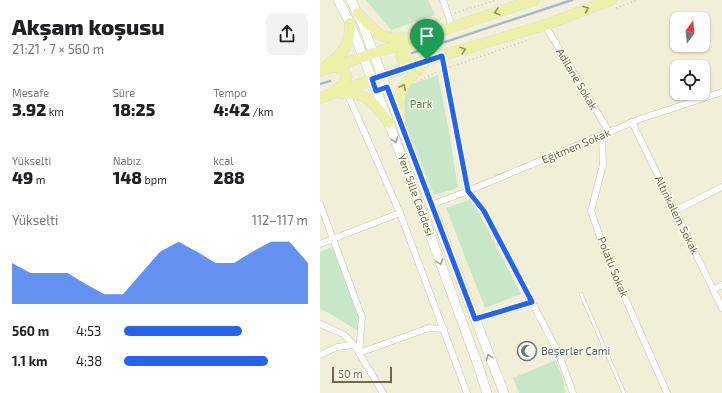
<!DOCTYPE html>
<html lang="tr">
<meta charset="utf-8">
<style>
body{margin:0;font-family:"Exo 2",sans-serif;background:#f2f2f2;color:#202124;height:100vh;display:flex;flex-direction:column;font-size:15px;white-space:nowrap}
*{box-sizing:border-box;margin:0}
p{font-size:13px;color:#757577}
.icon{flex:none;width:22px;height:22px;fill:none;stroke:currentColor;stroke-width:2;stroke-linecap:round;stroke-linejoin:round}
.map{position:relative;flex:1;overflow:hidden}
.sheet{display:flex;flex-direction:column;background:#fff;width:320px}
.sheet>*{flex:none}
.needle{width:26px;rotate:15deg}
.buttons{position:absolute;left:350px;top:12px;display:grid;gap:8px}
.buttons a{display:grid;place-items:center;width:40px;height:40px;border-radius:8px;background:#fff;box-shadow:0 1px 3px #0004;font-size:20px}
.scale{position:absolute;left:12px;bottom:10px;width:60px;box-sizing:border-box;padding-left:4px;border:2px solid #71694f;border-top:0;font-size:11px;line-height:14px;white-space:nowrap;color:#71694f;-webkit-text-stroke:3px #fdfdee;paint-order:stroke}
.pin{position:absolute;display:grid;place-items:center;width:34px;height:34px;color:#fff;margin:-41px -17px;border-radius:50% 50% 50% 0;rotate:-45deg;box-shadow:0 0 4px #0007}
.pin .icon{rotate:45deg}
.round{display:grid;place-items:center;flex:none;width:42px;height:42px;border-radius:8px;background:#f2f2f2}
.summary{display:flex;align-items:center;justify-content:space-between;height:68px;padding:0 12px}
h1{font-size:22px;font-weight:800;line-height:30px}
.stats{display:grid;grid-template-columns:repeat(3,1fr);gap:6px;height:68px;padding:4px 12px}
.stats div{display:grid;align-content:center}
.stats b{font-size:17px;font-weight:800}
.stats small{font-size:11px;font-weight:400}
.stats p{font-size:11px}
.chart{height:112px;padding:8px 12px}
.chart p{display:flex;justify-content:space-between}
.chart svg{width:100%;height:72px;margin-top:4px;fill:#2563eb;opacity:.7}
ul{padding:0 12px;list-style:none;font-size:13px}
li{display:grid;grid-template-columns:64px 48px 1fr;align-items:center;height:30px}
li i{height:10px;border-radius:5px;background:#2563eb}
main{display:flex;flex:1;min-height:0}
.map>svg:first-child{display:block}
.residential{fill:#f1efd7;fill-rule:evenodd}
.green{fill:#c8e6c8}
.lines{fill:none;stroke-linecap:round;stroke-linejoin:round}
.stream{stroke:#a6b9d2;stroke-width:2.5}
.lane-casing{stroke:#c8c4ad;stroke-width:4}
.street-casing{stroke:#c8c4ad;stroke-width:7}
.secondary-casing{stroke:#cbc6ab;stroke-width:10}
.primary-casing{stroke:#dddbd5;stroke-width:11}
.path{stroke:#d1c9a6;stroke-width:1.5;stroke-dasharray:1 3;stroke-linecap:butt}
.lane{stroke:#fff;stroke-width:3}
.street{stroke:#fff;stroke-width:6}
.secondary{stroke:#fff;stroke-width:9}
.primary{stroke:#edf1a8;stroke-width:10}
.oneway{stroke:#96926a}
.oneway2{stroke:#a39e8d}
.route-casing{stroke:#fff;stroke-width:8}
.route{stroke:#2563eb;stroke-width:5}
.labels{text-anchor:middle;stroke-width:3;stroke-linejoin:round;paint-order:stroke}
.street-label{font-size:11px;fill:#71694f;stroke:#fdfdee}
.park-label{font-size:11px;fill:#4e8055;stroke:#fdfdee}
.worship-label{font-size:11px;fill:#5b616d;stroke:#fdfdee;text-anchor:start}
</style>
<main>
<section class="sheet">
<div class="summary"><div><h1>Akşam koşusu</h1><p>21:21 · 7 × 560 m</p></div><a class="round"><svg class="icon" aria-label="share" viewBox="0 0 24 24"><path d="M12 15V3M7 8l5-5 5 5M5 13v7h14v-7"/></svg></a></div>
<div class="stats">
<div><p>Mesafe</p><b>3.92<small> km</small></b></div>
<div><p>Süre</p><b>18:25</b></div>
<div><p>Tempo</p><b>4:42<small> /km</small></b></div>
</div>
<div class="stats">
<div><p>Yükselti</p><b>49<small> m</small></b></div>
<div><p>Nabız</p><b>148<small> bpm</small></b></div>
<div><p>kcal</p><b>288</b></div>
</div>
<div class="chart"><p><span>Yükselti</span>112–117 m</p>
<svg viewBox="0 0 160 44" preserveAspectRatio="none"><path d="M0 44V19L10 25L20 25L30 25L40 32L50 38L60 38L70 25L80 12L90 6L100 12L110 19L120 19L130 12L140 6L150 6L160 19V44z"/></svg>
</div>
<ul>
<li><b>560 m</b>4:53<i style="width:64%"></i></li>
<li><b>1.1 km</b>4:38<i style="width:78%"></i></li>
</ul>
</section>
<div class="map">
<svg width="402" height="393" viewBox="0 0 402 393">
<rect width="100%" height="100%" fill="#f9fae8"/>
<path class="residential" d="M0 0H402V393H0ZM357 19H383V45H357ZM357 67H383V93H357Z"/>
<g class="green">
<polygon points="46,0 108,0 115,15 71,30"/>
<polygon points="118,75 130,137 138,188 114,195 75,97 78,89"/>
<polygon points="152,199 201,294 165,308 126,208"/>
<polygon points="12,247 42,325 38,331 11,314 0,309 0,252"/>
<polygon points="236,360 243,379 245,393 199,393 193,378"/>
</g>
<g class="lines">
<g class="stream">
<polyline points="92,53 252,0"/>
<polyline points="0,84 10,81"/>
</g>
<defs>
<polyline id="lane" points="261,294 304,393"/>
<g id="street">
<polyline points="123,0 132,27"/>
<polyline points="225,25 289,132"/>
<polyline points="122,56 148,191 164,211 238,352 253,393"/>
<polyline points="27,93 80,213 147,393"/>
<polyline points="312,122 402,308"/>
<polyline points="282,135 283,165 271,211 287,257 347,393"/>
<polyline points="0,204 42,317 39,353"/>
<polyline points="111,205 148,191 320,119 402,92"/>
<polyline points="355,211 402,187"/>
<polyline points="0,244 80,213"/>
<polyline points="393,290 402,285"/>
<polyline points="155,319 212,303"/>
<polyline points="0,324 23,334 34,345"/>
<polyline points="39,353 109,328 124,329"/>
<polyline points="0,355 17,347 34,345 39,353 63,393"/>
</g>
<g id="secondary">
<polyline points="18,0 30,23 69,123 158,365 167,393"/>
<polyline points="31,0 42,23 111,205 184,393"/>
</g>
<g id="primary">
<path d="M38 13C58 33 57 40 87 38"/>
<polyline points="91,43 82,49 81,57 85,62 96,63"/>
<path d="M6 66C23 53 30 46 30 23"/>
<polyline points="13,67 23,69 27,77 23,84 15,91"/>
<polyline points="0,71 214,0"/>
<path d="M20 93C48 92 54 103 69 123"/>
<polyline points="0,98 107,60 225,25 291,0"/>
<path d="M80 121C77 88 82 86 104 63"/>
</g>
</defs>
<use href="#lane" class="lane-casing"/>
<use href="#street" class="street-casing"/>
<use href="#secondary" class="secondary-casing"/>
<use href="#primary" class="primary-casing"/>
<g class="path">
<polyline points="296,8 318,0"/>
<polyline points="135,13 177,0"/>
<polyline points="90,30 122,18"/>
<polyline points="130,67 208,40"/>
<polyline points="101,80 117,72"/>
</g>
<use href="#lane" class="lane"/>
<use href="#street" class="street"/>
<use href="#secondary" class="secondary"/>
<use href="#primary" class="primary"/>
</g>
<defs><path id="oneway-chevron" d="M-2-3.5L2.5 0L-2 3.5" fill="none" stroke-width="1.6" stroke-linecap="round" stroke-linejoin="round"/></defs>
<g class="oneway">
<use href="#oneway-chevron" transform="translate(266 9) rotate(-21)"/>
<use href="#oneway-chevron" transform="translate(177 12) rotate(162)"/>
<use href="#oneway-chevron" transform="translate(143 50) rotate(-17)"/>
<use href="#oneway-chevron" transform="translate(83 87) rotate(-63)"/>
</g>
<g class="oneway2">
<use href="#oneway-chevron" transform="translate(75 140) rotate(70)"/>
<use href="#oneway-chevron" transform="translate(120 262) rotate(70)"/>
<use href="#oneway-chevron" transform="translate(169 357) rotate(-111)"/>
</g>
<g class="lines">
<defs>
<polygon id="route" points="122,56 148,191 164,211 212,302 155,319 67,87 56,91 52,79"/>
</defs>
<use href="#route" class="route-casing"/>
<use href="#route" class="route"/>
</g>
<defs>
<symbol id="mosque-ring" viewBox="-11 -11 22 22"><circle r="9.5" fill="#fdfdee" stroke="#6b7280" stroke-width="1.5"/><path d="M3.5-4.9A6 6 0 1 0 3.5 4.9A5 5 0 1 1 3.5-4.9Z" fill="#6b7280"/></symbol>
</defs>
<g fill-rule="evenodd">
<use href="#mosque-ring" x="196" y="340" width="22" height="22"/>
</g>
<g class="labels">
<g class="street-label">
<text transform="translate(257 79) rotate(59)" y="4">Adilane Sokak</text>
<text transform="translate(256 146) rotate(-23)" y="4">Eğitmen Sokak</text>
<text transform="translate(96 195) rotate(70)" y="4">Yeni Sille Caddesi</text>
<text transform="translate(357 215) rotate(64)" y="4">Altınkalem Sokak</text>
<text transform="translate(293 267) rotate(68)" y="4">Polatlı Sokak</text>
</g>
<g class="park-label">
<text x="101" y="108">Park</text>
</g>
<g class="worship-label">
<text x="221" y="355">Beşerler Cami</text>
</g>
</g>
</svg>
<div class="buttons">
<a><svg class="needle" viewBox="-14 -14 28 28"><path d="M0-13l5 13h-10z" fill="#e53935"/><path d="M0 13l5-13h-10z" fill="#757577"/></svg></a>
<a><svg class="icon" aria-label="locate" viewBox="0 0 24 24"><circle cx="12" cy="12" r="6"/><path d="M12 2v4M12 18v4M2 12h4M18 12h4"/></svg></a>
</div>
<div class="scale">50 m</div>
<div class="pin" style="left:107px;top:60px;background:#1e9e55"><svg class="icon" aria-label="arrive" viewBox="0 0 24 24"><path d="M6 21V4h12l-3 4 3 4H6"/></svg></div>
</div>
</main>
